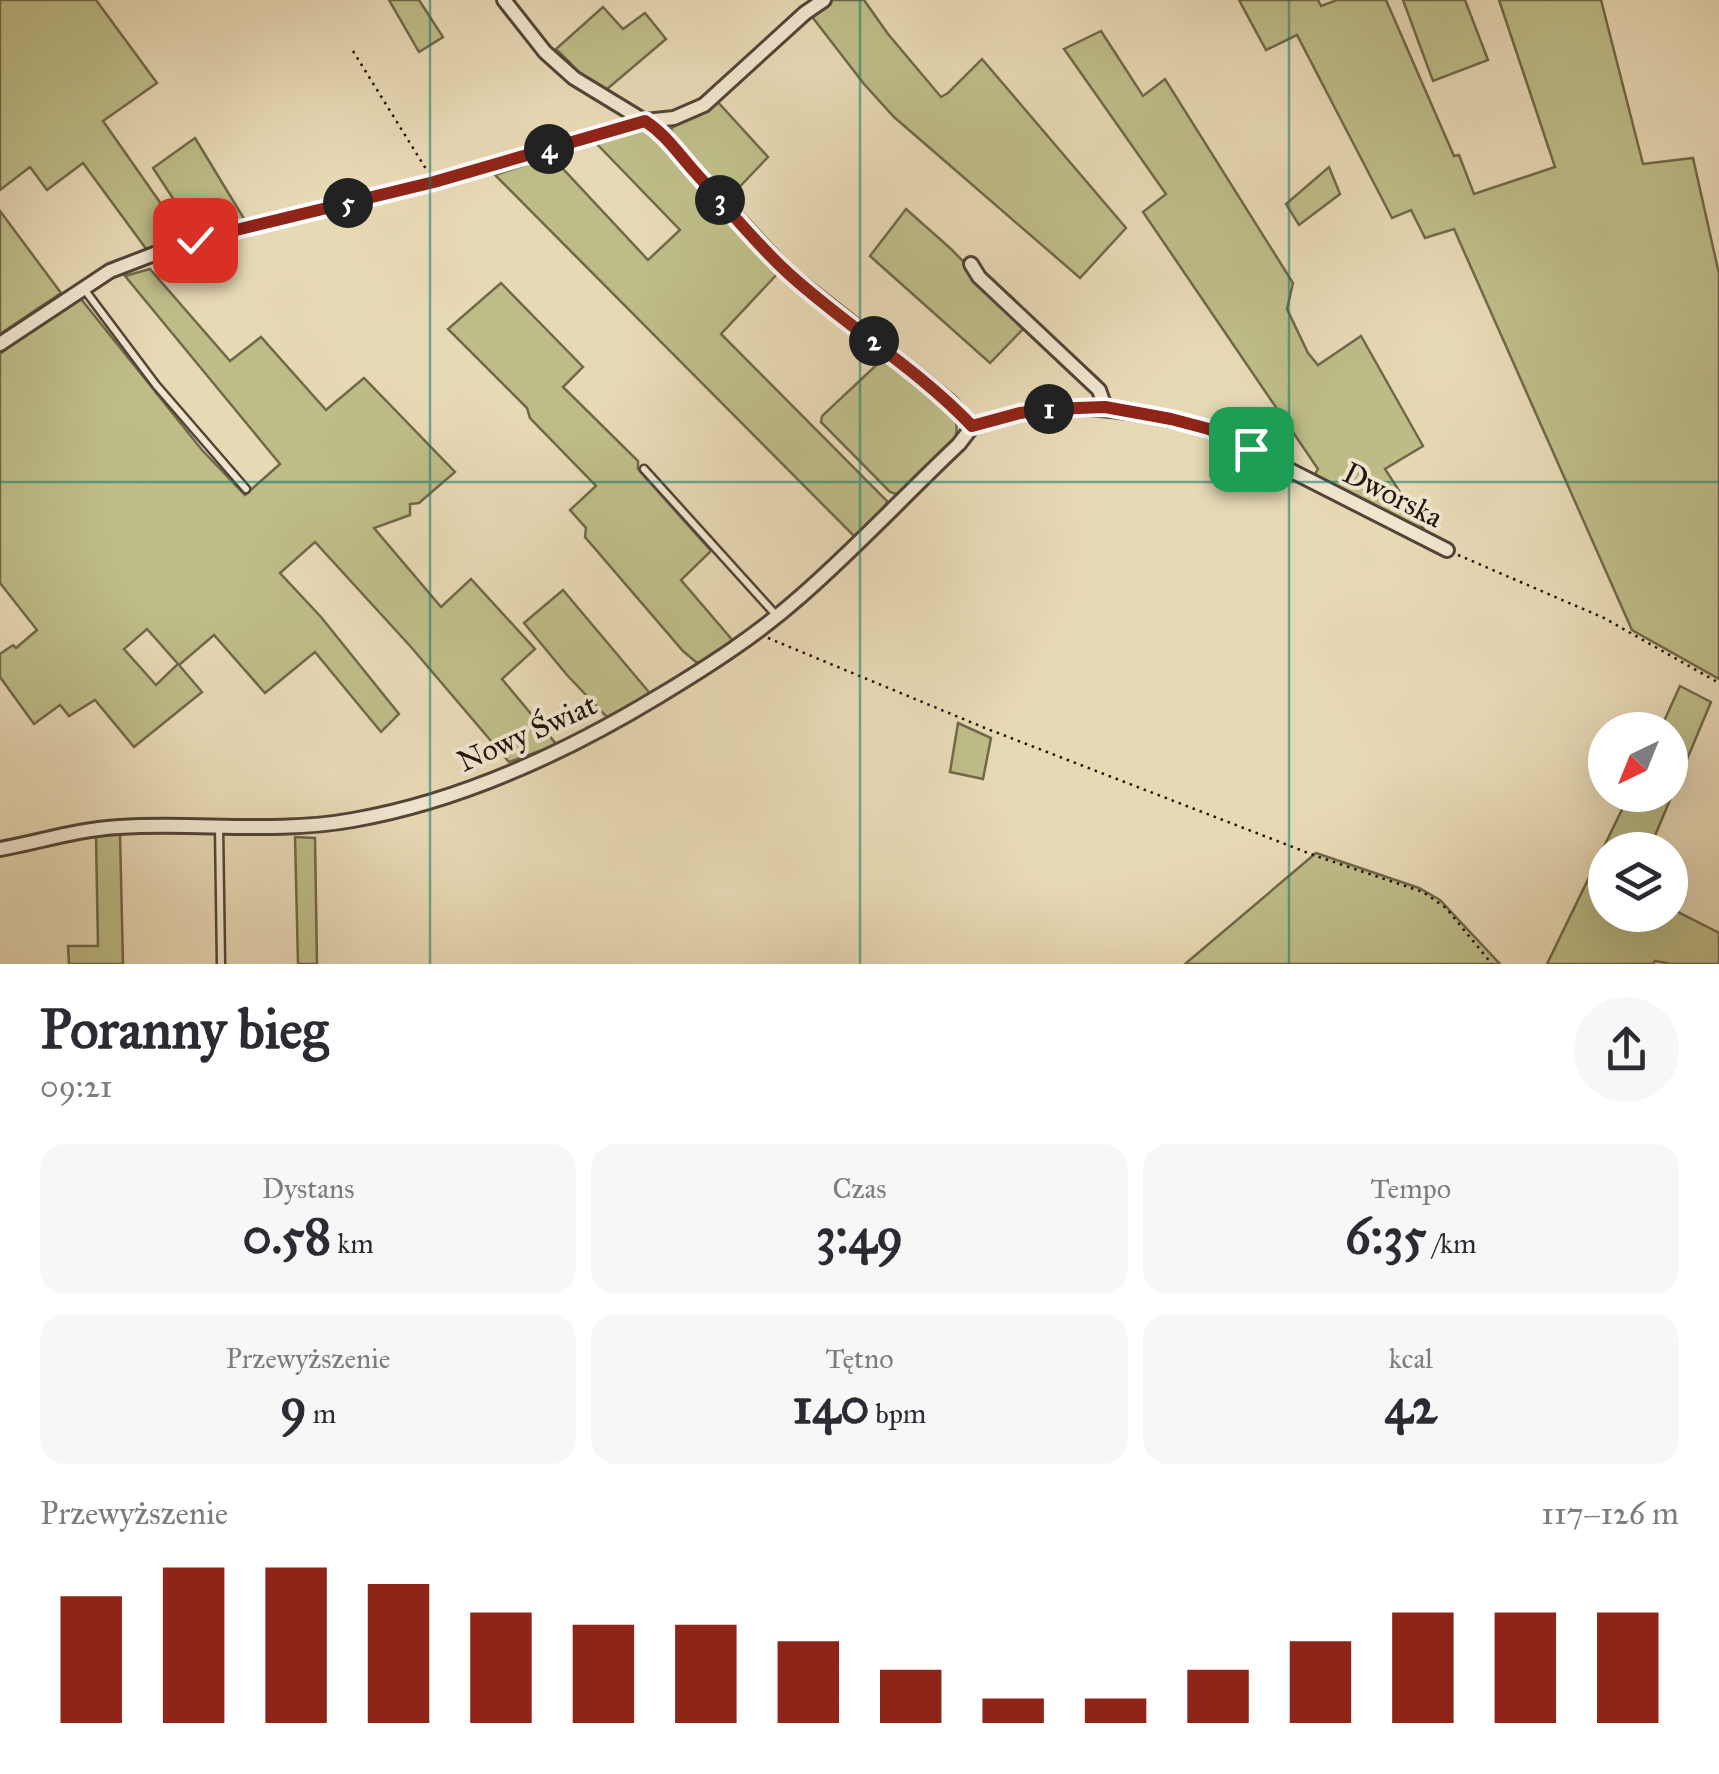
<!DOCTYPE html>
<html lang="pl">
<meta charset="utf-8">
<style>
body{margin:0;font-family:"IM FELL Great Primer",serif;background:#f7f7f7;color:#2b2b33;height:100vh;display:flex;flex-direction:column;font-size:38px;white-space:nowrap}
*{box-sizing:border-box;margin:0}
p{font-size:32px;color:#7c7c81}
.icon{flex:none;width:55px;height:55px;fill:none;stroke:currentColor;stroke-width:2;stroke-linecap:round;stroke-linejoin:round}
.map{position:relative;height:964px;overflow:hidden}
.details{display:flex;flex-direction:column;background:#fff;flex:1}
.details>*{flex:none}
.needle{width:65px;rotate:223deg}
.tools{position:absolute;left:1588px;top:712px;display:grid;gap:20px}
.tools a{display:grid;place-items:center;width:100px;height:100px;border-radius:50%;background:#fff;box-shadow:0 10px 40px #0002;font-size:50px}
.pin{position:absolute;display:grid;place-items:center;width:85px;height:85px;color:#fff;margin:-42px;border-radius:20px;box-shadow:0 5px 15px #0006}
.km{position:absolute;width:50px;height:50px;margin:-25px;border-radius:50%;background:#222;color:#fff;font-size:28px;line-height:50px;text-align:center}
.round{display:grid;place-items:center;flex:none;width:105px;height:105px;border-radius:52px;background:#f7f7f7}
.overview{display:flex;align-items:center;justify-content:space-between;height:170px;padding:0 40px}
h1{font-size:55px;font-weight:700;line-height:75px}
.figures{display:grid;grid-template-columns:repeat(3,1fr);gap:15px;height:170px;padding:10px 40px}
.figures div{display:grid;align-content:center;border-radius:25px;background:#f7f7f7;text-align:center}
.figures b{font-size:50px;font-weight:700}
.figures small{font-size:28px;font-weight:400}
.figures p{font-size:28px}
.chart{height:280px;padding:20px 40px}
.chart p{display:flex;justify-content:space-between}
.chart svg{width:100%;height:180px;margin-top:10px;stroke:#8f2418;stroke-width:6}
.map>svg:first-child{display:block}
.green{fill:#bebd88;stroke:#70684b;stroke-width:2.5;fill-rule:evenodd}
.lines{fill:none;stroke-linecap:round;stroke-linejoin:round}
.service-casing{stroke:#534438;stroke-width:11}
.minor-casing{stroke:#534438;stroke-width:18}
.path{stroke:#21130e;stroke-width:2.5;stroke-dasharray:2.5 5;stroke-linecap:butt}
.service{stroke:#f0e6cf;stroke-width:6}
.minor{stroke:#f0e6cf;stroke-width:12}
.route-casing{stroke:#fff;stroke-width:20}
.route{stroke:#8f2418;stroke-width:12}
.grid{fill:none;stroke:#0f766e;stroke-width:2.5;stroke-opacity:0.55}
.labels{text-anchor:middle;stroke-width:8;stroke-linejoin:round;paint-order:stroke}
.street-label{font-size:30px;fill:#21130e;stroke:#f0e6cf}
</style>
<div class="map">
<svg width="1719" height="964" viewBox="0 0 1719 964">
<rect width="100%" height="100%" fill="#e8d9b5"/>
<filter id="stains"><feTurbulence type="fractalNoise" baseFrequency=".002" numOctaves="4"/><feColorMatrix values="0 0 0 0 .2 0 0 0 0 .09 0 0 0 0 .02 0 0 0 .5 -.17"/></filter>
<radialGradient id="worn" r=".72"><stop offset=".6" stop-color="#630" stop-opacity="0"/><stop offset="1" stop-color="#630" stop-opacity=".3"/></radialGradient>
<g class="green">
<polygon points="0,0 96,0 157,83 103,121 185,238 147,250 83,163 47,190 30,167 0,190"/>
<polygon points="389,0 419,0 443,37 419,52"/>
<polygon points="831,0 864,0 888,34 941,97 948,93 982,59 1126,228 1080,278 894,117 864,84 813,18 815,10"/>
<polygon points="1239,0 1318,0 1321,6 1337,0 1386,0 1454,156 1459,155 1474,194 1555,167 1499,0 1601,0 1643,164 1693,158 1719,274 1719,679 1632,630 1454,229 1425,238 1411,210 1392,218 1297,35 1266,50"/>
<polygon points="1403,0 1465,0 1488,60 1433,81"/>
<polygon points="603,7 623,29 645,13 666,39 606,90 581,74 556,49"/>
<polygon points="1101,31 1143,96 1165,79 1293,283 1287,309 1308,353 1318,365 1361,336 1423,446 1385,469 1429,537 1314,476 1318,469 1143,212 1166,194 1064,49"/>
<path d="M716 100 768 157 728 199C708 179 678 157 671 129L682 119Z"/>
<polygon points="639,129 653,131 780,271 721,334 888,502 856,538 495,175 551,156 648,260 680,230 594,141"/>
<polygon points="195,138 246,222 199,234 195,232 153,168"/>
<polygon points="1329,167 1340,194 1299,225 1286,204"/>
<polygon points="906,209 951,249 1026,326 990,363 870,256"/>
<polygon points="0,211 61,293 0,334"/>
<path d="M150 269 230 361 261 337 326 410 364 378 455 472 419 503 410 504V515L374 528 441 607 471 579 535 649 502 679 557 745 509 762 411 647 315 542 280 573 321 617 399 714 381 732 315 652 265 693 214 635 179 665 202 692 134 747 95 700 69 716 60 705 34 724 0 677V654L13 645 16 648 37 630 0 583V354L26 333 81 299 202 450 245 495 280 464 125 276ZM147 629 178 664 156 685 124 649Z"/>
<polygon points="501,283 583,367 563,387 638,461 638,469 711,551 681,580 734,642 702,663 696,662 683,651 585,537 586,528 570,510 596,486 530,418 527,408 448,329"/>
<path d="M885 357C902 370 949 401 955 418 958 427 957 434 954 443L902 492 896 494 890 492 821 422 822 416Z"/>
<polygon points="563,590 648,691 649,696 612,717 606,716 567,675 524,623"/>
<polygon points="1680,686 1711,702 1649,850 1605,850 1605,915 1640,915 1653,920 1662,915 1670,915 1672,909 1719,933 1719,964 1671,964 1655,961 1653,964 1547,964 1629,795 1670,795 1670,730 1660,730"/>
<polygon points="958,723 991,738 983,779 950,772"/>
<polygon points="120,834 123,964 69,964 68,946 98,946 96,837"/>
<polygon points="295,837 315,838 317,964 298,964"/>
<polygon points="1316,853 1419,888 1440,900 1500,964 1185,964"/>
</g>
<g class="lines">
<defs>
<g id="service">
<polyline points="84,289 156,385 246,489"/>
<polyline points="644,469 776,615"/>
<polyline points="219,826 221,964"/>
</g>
<g id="minor">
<polyline points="504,0 545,52 574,78 661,131 690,167 787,272 920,377 951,403 972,427"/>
<polyline points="971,264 979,277 1099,390 1105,407"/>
<polyline points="0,344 110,271 188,241 434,182 645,121 674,118 704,105 805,13 824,0"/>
<path d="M972 427C1053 396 1128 408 1209 429L1447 550"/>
<path d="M0 849C39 842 79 829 119 827 196 822 276 834 353 820 462 801 565 753 659 696 709 666 757 635 801 596 856 548 906 494 959 444L972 427"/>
</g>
</defs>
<use href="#service" class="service-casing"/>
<use href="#minor" class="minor-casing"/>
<g class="path">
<polyline points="353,51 426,169"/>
<polyline points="1458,555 1604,618 1719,683"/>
<polyline points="768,638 985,728 1316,856 1423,892 1446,908 1492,964"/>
</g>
<use href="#service" class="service"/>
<use href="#minor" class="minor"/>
</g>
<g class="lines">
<defs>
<path id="route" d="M195 240 434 182 645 121C665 134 677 152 693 170 723 203 756 244 788 273 847 327 917 368 972 426L1020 413 1050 409 1105 407 1171 419 1209 429 1251 449"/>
</defs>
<use href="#route" class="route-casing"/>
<use href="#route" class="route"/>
</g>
<path class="grid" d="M430 0V964M860 0V964M1289 0V964M0 482H1719"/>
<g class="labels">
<g class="street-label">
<text transform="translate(1393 495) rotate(27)" y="10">Dworska</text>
<text transform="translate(527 733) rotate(-24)" y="10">Nowy Świat</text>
</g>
</g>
<rect width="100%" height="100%" filter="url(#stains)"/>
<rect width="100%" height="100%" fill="url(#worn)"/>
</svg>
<div class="tools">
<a><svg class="needle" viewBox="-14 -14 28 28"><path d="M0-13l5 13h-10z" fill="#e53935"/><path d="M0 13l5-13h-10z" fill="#7c7c81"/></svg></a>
<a><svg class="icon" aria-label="layers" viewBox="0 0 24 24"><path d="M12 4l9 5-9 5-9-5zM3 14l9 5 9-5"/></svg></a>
</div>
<div class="pin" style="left:1251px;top:449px;background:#1e9e55"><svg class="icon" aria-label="arrive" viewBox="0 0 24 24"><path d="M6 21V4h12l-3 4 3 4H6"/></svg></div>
<div class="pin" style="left:195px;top:240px;background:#d93025"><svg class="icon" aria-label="check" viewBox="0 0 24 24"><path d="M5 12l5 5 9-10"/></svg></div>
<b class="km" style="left:1049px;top:409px">1</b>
<b class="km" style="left:874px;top:341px">2</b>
<b class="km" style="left:720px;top:200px">3</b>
<b class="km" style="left:549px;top:149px">4</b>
<b class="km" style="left:348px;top:203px">5</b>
</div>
<section class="details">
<div class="overview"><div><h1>Poranny bieg</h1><p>09:21</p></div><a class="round"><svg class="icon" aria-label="share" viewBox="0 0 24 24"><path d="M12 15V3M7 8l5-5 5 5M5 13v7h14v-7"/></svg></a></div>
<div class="figures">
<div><p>Dystans</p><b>0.58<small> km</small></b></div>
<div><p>Czas</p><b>3:49</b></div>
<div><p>Tempo</p><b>6:35<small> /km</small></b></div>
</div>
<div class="figures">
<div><p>Przewyższenie</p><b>9<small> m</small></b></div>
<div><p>Tętno</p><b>140<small> bpm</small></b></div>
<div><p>kcal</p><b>42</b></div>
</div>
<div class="chart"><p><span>Przewyższenie</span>117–126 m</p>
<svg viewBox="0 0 160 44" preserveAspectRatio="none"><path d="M5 44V13M15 44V6M25 44V6M35 44V10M45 44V17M55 44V20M65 44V20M75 44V24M85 44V31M95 44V38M105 44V38M115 44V31M125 44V24M135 44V17M145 44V17M155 44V17"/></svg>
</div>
</section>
